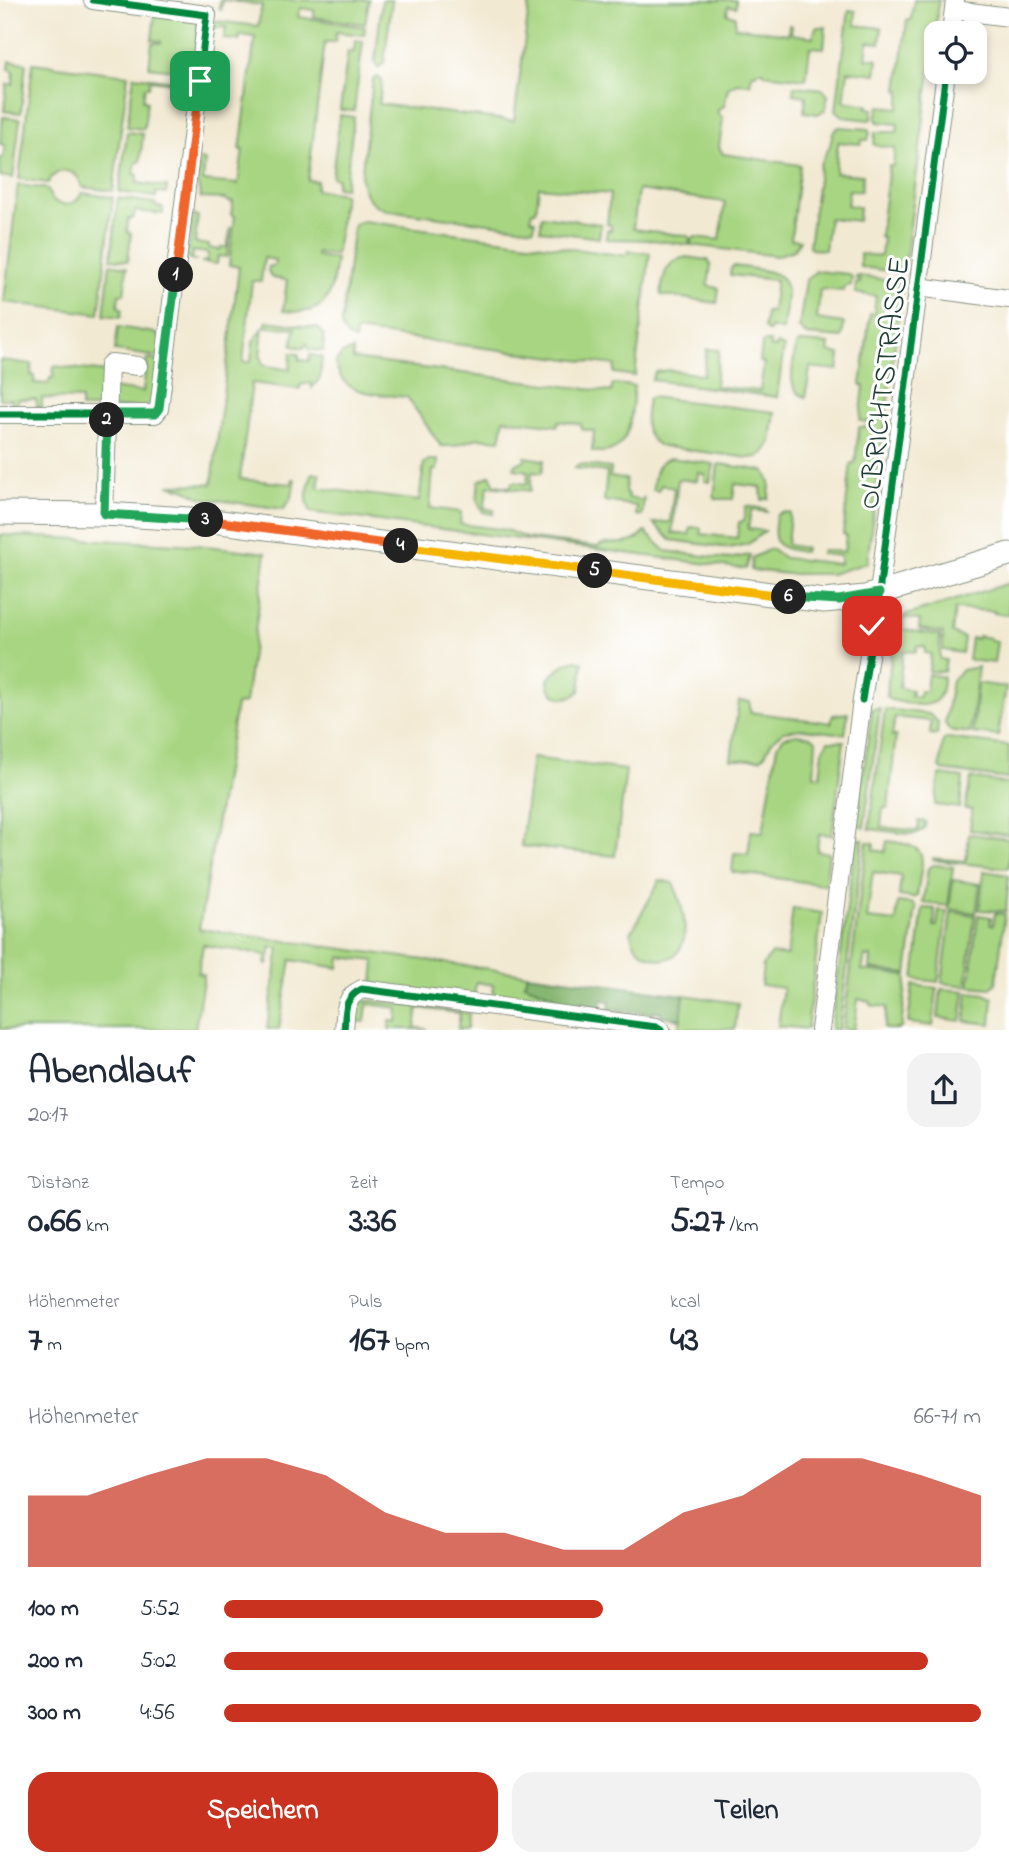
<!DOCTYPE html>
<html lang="de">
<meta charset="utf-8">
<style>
body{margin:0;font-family:"Indie Flower",sans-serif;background:#f2f2f3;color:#1f2937;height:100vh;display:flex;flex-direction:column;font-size:26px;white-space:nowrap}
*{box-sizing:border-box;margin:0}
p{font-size:23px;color:#747a83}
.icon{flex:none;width:38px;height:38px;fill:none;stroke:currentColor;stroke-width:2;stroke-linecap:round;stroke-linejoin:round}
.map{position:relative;height:1030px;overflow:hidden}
.sheet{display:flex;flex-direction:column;background:#fff;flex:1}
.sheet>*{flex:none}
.fabs{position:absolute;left:924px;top:21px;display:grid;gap:14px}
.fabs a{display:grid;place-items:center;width:63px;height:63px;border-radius:14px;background:#fff;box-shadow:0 4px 10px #0003;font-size:35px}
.pin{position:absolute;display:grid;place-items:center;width:60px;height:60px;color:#fff;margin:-30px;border-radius:14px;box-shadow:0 4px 10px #0006}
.km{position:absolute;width:35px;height:35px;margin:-18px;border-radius:50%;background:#222;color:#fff;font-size:19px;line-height:35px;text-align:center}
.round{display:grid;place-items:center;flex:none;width:74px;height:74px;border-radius:21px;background:#f2f2f3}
.summary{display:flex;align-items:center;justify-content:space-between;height:119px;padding:0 28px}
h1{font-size:38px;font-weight:800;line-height:52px}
.stats{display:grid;grid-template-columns:repeat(3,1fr);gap:10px;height:119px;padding:7px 28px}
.stats div{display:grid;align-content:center}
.stats b{font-size:35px;font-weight:800}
.stats small{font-size:19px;font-weight:400}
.stats p{font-size:19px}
.chart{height:196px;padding:14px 28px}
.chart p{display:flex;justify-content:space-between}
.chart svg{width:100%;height:126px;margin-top:7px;fill:#c8321e;opacity:.7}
.primary-button{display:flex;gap:14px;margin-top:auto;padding:14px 28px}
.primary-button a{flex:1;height:80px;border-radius:21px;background:#c8321e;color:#fff;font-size:28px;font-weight:800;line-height:80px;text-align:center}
.primary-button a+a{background:#f2f2f3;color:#1f2937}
ul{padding:0 28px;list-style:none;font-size:23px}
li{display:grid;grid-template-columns:112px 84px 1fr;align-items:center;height:52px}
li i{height:18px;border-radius:9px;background:#c8321e}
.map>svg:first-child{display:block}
.green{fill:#a8d582;stroke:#64895b;stroke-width:2}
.forest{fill:#86b670;stroke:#527a52;stroke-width:2}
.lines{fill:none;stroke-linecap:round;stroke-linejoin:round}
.minor-casing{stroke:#889383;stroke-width:20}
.major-casing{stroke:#889383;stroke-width:25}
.minor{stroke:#fff;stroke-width:18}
.major{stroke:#fff;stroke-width:23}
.cycleway-casing{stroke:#fff;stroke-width:11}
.cycleway{stroke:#00873e;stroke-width:7}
.split-1-casing{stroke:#fff;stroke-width:14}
.split-2-casing{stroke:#fff;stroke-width:14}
.split-3-casing{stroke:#fff;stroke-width:14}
.split-4-casing{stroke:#fff;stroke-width:14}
.split-5-casing{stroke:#fff;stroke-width:14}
.split-6-casing{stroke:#fff;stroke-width:14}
.split-7-casing{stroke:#fff;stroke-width:14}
.split-1{stroke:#f0652b;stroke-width:9}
.split-2{stroke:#22a559;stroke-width:9}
.split-3{stroke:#22a559;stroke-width:9}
.split-4{stroke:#f0652b;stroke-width:9}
.split-5{stroke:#f5b400;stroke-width:9}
.split-6{stroke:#f5b400;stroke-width:9}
.split-7{stroke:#22a559;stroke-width:9}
.labels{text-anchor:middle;stroke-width:6;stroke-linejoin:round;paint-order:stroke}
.street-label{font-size:30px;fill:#1f3d34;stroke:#fff}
</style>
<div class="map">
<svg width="1009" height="1030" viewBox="0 0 1009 1030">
<rect width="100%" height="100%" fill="#fff"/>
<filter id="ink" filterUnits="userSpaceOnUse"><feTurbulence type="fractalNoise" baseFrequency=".0143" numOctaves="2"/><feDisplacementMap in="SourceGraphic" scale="14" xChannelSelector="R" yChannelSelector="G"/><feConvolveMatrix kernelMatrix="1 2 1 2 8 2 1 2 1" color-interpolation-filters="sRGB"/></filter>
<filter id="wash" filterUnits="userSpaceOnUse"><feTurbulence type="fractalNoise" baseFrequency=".00686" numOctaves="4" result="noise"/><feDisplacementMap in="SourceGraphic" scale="28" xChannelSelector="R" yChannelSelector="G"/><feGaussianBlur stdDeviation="1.57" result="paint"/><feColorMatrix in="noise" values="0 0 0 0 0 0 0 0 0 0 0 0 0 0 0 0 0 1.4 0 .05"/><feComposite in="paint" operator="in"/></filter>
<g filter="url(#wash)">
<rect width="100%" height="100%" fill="#f2e9d2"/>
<g class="green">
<path d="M220 0H369L365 24 314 17V10L300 8 298 17 365 27 364 35 336 32 335 42H325L308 180 317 181 316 190 344 194 336 255 316 253 317 256 336 259C331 298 328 316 283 311L287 280 272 278 268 271 269 266H274L275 260 264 258 261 281H252L243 362H251L253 342 263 327 260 357 262 358V365L290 370 291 353 299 354V360L309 361 310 355 322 357 320 378 312 388 311 383 300 385V389L252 383 240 479 291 484 293 479H295L292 497 284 509 202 498 184 489 168 485 212 484 239 267 229 265 235 216 231 215 233 202 227 201 226 199 201 198 197 181 200 159 205 160 203 181 238 184 243 150H240L255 37 240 35 239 40 224 39 226 27 212 28 214 22 216 21 258 26 262 5 223 0 221 10 219 9Z"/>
<polygon points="382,0 392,0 384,63 378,68 375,63"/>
<path d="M530 0H736V7L728 6 727 14 735 16V27L788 34 789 25 792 26 791 34 813 37 816 27H826L824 48 810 47 806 79 764 74V71H757L756 74H752L750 84 737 83 728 88 724 106 718 110V113L723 118 719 147 723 154 800 165 791 239 800 240 794 250 776 256 691 245 692 238 695 237 720 240 725 202 638 190 633 229 688 236 690 238 689 245 652 240 606 239 607 230H611V225L607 224 610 194 539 187 536 211H532L531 219 535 220 534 229 386 210C370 204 363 195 361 178L373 80 377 77 382 80 379 104 514 121Z"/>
<polygon points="914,0 939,0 904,273 860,267 860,254 881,256 883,238 880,237 889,166 893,166 895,148 874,145 875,132 897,132 898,124 878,122 876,119 879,106 899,108 901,91 898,90 907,20 911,20"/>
<polygon points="849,10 856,11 855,25 882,28 880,43 868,42 866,58 878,59 876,74 848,71 844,101 868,105 867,108 873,109 872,119 869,120 844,117 836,110"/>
<polygon points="155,13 195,20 198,24 196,67 185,71 149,67 152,43 161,43 161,41 152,40"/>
<polygon points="355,40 363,41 354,111 340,110 348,51 354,52"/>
<polygon points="10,61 26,63 21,113 4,111 7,84 13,84 14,71 9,69"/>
<path d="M33 63 128 75 113 191 82 187C78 168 57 165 48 183L19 179Z"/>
<polygon points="134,76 185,82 190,85 190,95 187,94 188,85 150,80 149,87 145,87 143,100 147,101 144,129 127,127"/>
<polygon points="794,86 823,89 828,95 825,110 818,114 804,112 806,96 793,94"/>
<polygon points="340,115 354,117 345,188 336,187 337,178 332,177"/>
<polygon points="3,117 20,119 13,178 0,176 0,158 3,158 5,145 0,144"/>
<polygon points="839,127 868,129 870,132 868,140 862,140 861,144 838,142 835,173 863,175 861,191 849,190 847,205 859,207 858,221 829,218 825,250 811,249 809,246 820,164 830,146 833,132"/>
<polygon points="127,132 143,134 140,162 136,162 134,174 138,175 137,183 167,187 166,194 156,192 156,197 119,192"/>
<path d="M18 185 47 189 52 200C64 208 75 206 82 193L113 197 99 314 4 302Z"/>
<polygon points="118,198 155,203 155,206 163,208 163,214 135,211 133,219 128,219 127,232 131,233 128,261 111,259"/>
<path d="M193 215 198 216 195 243 209 245V248L220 250 221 247H227L231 227 227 257 218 256 217 264 201 262 207 261 208 253 193 251 192 259 197 261C189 261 186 256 184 249H189L192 226 187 225V223H192Z"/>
<polygon points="542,216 601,224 599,238 540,230"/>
<polygon points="363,221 627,256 628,251 650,253 635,376 614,373 615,365 356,331 355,340 348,337 341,326 354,224"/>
<path d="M686 257 708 260 711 265 708 286 719 288 717 303 661 295C663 276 665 261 686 257Z"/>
<polygon points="110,264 127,267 124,294 119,294 118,307 122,308 121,317 104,315"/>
<path d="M734 266C791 274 791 272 783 330L770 328 769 332 764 328 766 311 772 312 776 280 730 275 731 268Z"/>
<polygon points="816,271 848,274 852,277 851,285 844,287 843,291 820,289 817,319 844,323 842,338 806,335 799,328 806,280"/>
<polygon points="859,276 903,282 867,563 831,574 788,574 751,570 752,558 770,549 785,558 840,564 840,556 821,554 822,550 844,552 846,535 843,534 851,463 855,463 859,427 867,427 867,422 860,421 864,386 861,385 870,314 874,314 876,296 855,293 856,283 860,283 860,280 856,279 856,277"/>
<polygon points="267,321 318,328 324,335 323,351 308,349 308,344 305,344 304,348 292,346 295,328 265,327"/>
<polygon points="118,327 155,333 161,339 160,357 115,351"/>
<polygon points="764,342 770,342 770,347 776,348 777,344 784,347 777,397 652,380 655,372 670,370 703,375 707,349 719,350 715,386 760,391 764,363 760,362 762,343"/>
<path d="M800 342 829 344 828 352 840 354 838 370 810 367 806 397C784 391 794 362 796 345Z"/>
<path d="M353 350V359L611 392 613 384 634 386C631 413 633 459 592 451L594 431 581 429V424L558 421 557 426 504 419 500 440 478 438 453 446H441L407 397C381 394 339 397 336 362L342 354Z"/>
<polygon points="147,359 159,361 153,402 144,407 108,408 110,388 143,392"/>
<polygon points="0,360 32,364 31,375 35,376 34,383 48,384 50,378 53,378 54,366 106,372 102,408 81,408 81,399 42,398 42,408 37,408 36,399 17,399 17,409 12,409 12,399 0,399"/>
<path d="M651 397 775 412 771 442 764 453 757 457 749 458 659 446C641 433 645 418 648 399Z"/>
<polygon points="525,457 544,460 542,473 532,472 530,491 488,486 484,508 494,510 493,514 483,512 477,499 479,481 490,475 495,485 511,487 512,482 527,484 528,471 514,469 515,465 525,460"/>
<path d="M670 458 714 464 710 482 705 481V474L698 473 697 481 678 479 672 533 689 535 691 527 701 528V534L737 538 739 522 744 521 746 506 765 509 767 512 751 510 748 529 765 531 748 544 729 548 671 540 653 523 670 522 674 488 661 485 658 491 653 490C654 476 654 463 670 458Z"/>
<path d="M429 460H438L437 470H433L430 508 461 512 460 524 506 530 526 538 597 547C610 537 627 552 645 532L666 551 728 559 750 555 746 569 311 512C302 495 310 487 312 473L320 474 318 488 419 501 424 463Z"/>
<polygon points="579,464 611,468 610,477 626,479 625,493 628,494 627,498 642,500 644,497 642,516 636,515 637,506 604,501 607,472 574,468"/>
<polygon points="720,464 765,471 770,483 769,498 762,500 761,487 735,484 733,499 716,499 714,497 718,465"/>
<path d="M781 512 790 513 787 545 805 548 804 552C775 548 772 545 776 516Z"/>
<polygon points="0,535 197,545 266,553 245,703 236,705 199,929 527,974 524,984 553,995 562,1006 543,1004 539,999 493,994 494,985 476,982 474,998 373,985 375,961 340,957 339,968 291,960 279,1029 267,1029 279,948 271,947 268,964 265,963 266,955 203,945 198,973 204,975 195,1029 0,1029"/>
<path d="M1009 583V615L994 613V611L955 609 952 633 964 638 962 653 943 650V633L919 629 920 620 904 618 903 630 940 635V659L946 660 944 672 929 671 931 654 925 653V647L917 646 916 652 903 651 899 688 912 690 911 696 919 697 920 691H926L928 674 943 677C943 716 917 704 890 700L886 696 895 629 896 622 901 617Z"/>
<polygon points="978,636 990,638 990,641 997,642 994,663 968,660 971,638 977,639"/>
<path d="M576 660 583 662 580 691C567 703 548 698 548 679L566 663Z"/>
<polygon points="978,667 970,733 949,730 945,723 952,680 962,670"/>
<polygon points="977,683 1006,687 998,736 973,733"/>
<polygon points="739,701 750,702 750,712 831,723 833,715 848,713 845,734 802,729 784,731 772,741 764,756 760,759 731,759"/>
<polygon points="880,708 864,828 857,824 872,709"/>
<polygon points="885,709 929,714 938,722 937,735 930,734 931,721 895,717 892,736 896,736 888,808 883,808 881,827 918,831 919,821 926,822 924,829 915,834 909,834 869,829"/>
<polygon points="797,734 810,736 816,740 814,775 820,776 823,750 828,741 844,741 832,835 819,834 817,851 829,853 825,885 732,872 734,853 748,854 751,831 763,832 777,746 784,737"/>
<polygon points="947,738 1009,746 1009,779 942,770 940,767 943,741"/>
<polygon points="532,758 626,770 615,856 521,846"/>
<polygon points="941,775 963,778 960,808 935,805 939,777"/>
<polygon points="971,778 1009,784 1009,835 970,830 972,810 965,809"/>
<polygon points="969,834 1009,839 1009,867 1005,868 933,860 933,858 966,861"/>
<polygon points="856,839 863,839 839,1029 831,1029"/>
<path d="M887 841C933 846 922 857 917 896L913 898 899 896 901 876 873 872 872 878 867 919 896 922 898 902 913 904 916 907 907 974 870 969 871 957 865 956 862 970 907 976 901 1028 900 1029H884L887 1007 870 1005V1001L858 999 854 1029H843L867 842 874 843V850L885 852Z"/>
<polygon points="934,865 953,867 948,906 923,903 928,868"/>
<polygon points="984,871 1009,875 1006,911 979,910"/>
<path d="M660 880 673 883C683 904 697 954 663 960 647 957 633 950 631 933Z"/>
<polygon points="953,880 980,884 976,913 949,909"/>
<polygon points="793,908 822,913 807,1029 778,1026 783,988 761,985 763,965 771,954 787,956"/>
<polygon points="923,908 935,909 934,926 937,926 939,910 947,911 938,982 914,979"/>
<polygon points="951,912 975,915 966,986 942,983"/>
<polygon points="995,913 1005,914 996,983 991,988 969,986 978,915 991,917 990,924 993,925"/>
<polygon points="913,985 937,988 933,1026 908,1023"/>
<polygon points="941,989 965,991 961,1021 938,1018"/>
<polygon points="968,992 985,994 993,998 991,1024 965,1021"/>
<polygon points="684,995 738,1003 735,1029 679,1029"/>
<polygon points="368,1000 469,1013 467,1029 458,1029 460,1013 418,1008 415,1028 427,1029 389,1029 390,1021 397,1022 398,1008 367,1004 365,1022 356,1021 359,1007 362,1002"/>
</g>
<polygon class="forest" points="527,974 684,995 681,1019 661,1016 661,1012 654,1011 653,1014 609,1009 610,1001 602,1000 600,1008 567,1003 562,1006 553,995 524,984"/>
</g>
<g filter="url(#ink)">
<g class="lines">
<defs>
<g id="minor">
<polyline points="954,10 1009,17"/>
<polyline points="951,33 955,0"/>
<polyline points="918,287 1009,299"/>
<polyline points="0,414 155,414 159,409 207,15 93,0"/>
<polyline points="104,514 109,365 111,363 138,366"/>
<path d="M344 1030C346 1011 343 998 362 989L656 1027 661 1030"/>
<polyline points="820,1030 862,700 879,593 946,72"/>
</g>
<polyline id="major" points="0,513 104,514 205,520 824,601 865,597 1009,554"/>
</defs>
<use href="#minor" class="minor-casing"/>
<use href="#major" class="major-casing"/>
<use href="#minor" class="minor"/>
<use href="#major" class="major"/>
<defs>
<g id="cycleway">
<polyline points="0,414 155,414 159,409 207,15 93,0"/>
<polyline points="862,700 879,593 946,72"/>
<path d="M344 1030C346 1011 343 998 362 989L656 1027 661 1030"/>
</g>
</defs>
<use href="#cycleway" class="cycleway-casing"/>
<use href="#cycleway" class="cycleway"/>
</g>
</g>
<g class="lines" filter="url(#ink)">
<defs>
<polyline id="split-1" points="176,275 200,81"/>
<polyline id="split-2" points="107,420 107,414 155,414 159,408 176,275"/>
<polyline id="split-3" points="107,420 104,514 206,520"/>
<polyline id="split-4" points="206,520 401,546"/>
<polyline id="split-5" points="401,546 595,571"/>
<polyline id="split-6" points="595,571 789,597"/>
<polyline id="split-7" points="789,597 839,600 879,593 872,626"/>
</defs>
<use href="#split-1" class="split-1-casing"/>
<use href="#split-2" class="split-2-casing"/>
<use href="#split-3" class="split-3-casing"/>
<use href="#split-4" class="split-4-casing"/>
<use href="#split-5" class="split-5-casing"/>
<use href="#split-6" class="split-6-casing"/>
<use href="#split-7" class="split-7-casing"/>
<use href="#split-1" class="split-1"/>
<use href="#split-2" class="split-2"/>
<use href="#split-3" class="split-3"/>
<use href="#split-4" class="split-4"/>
<use href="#split-5" class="split-5"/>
<use href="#split-6" class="split-6"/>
<use href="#split-7" class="split-7"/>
</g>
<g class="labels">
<g class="street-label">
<text transform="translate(883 383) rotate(-83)" y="10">OLBRICHTSTRASSE</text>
</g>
</g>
</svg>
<div class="fabs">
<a><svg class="icon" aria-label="locate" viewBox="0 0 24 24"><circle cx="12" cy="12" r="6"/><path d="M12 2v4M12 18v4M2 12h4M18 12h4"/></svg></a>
</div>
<div class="pin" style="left:200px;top:81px;background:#1e9e55"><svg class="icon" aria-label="arrive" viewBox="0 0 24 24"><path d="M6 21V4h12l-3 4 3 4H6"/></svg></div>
<div class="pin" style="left:872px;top:626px;background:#d93025"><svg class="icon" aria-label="check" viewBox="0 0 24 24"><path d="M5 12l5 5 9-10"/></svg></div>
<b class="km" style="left:176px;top:275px">1</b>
<b class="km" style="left:107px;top:420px">2</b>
<b class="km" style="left:206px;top:520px">3</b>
<b class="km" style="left:401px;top:546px">4</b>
<b class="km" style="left:595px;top:571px">5</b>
<b class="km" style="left:789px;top:597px">6</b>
</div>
<section class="sheet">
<div class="summary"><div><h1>Abendlauf</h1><p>20:17</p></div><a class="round"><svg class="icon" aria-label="share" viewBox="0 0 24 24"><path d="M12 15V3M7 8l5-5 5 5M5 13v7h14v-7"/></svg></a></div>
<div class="stats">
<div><p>Distanz</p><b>0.66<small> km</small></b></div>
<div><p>Zeit</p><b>3:36</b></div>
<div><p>Tempo</p><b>5:27<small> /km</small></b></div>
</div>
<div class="stats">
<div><p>Höhenmeter</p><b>7<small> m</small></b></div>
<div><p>Puls</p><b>167<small> bpm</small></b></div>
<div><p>kcal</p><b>43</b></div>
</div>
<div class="chart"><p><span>Höhenmeter</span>66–71 m</p>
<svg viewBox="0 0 160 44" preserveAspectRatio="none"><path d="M0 44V19L10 19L20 12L30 6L40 6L50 12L60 25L70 32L80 32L90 38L100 38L110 25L120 19L130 6L140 6L150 12L160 19V44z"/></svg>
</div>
<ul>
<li><b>100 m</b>5:52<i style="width:50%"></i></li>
<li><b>200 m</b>5:02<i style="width:93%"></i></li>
<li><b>300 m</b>4:56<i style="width:100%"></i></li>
</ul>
<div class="primary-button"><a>Speichern</a><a>Teilen</a></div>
</section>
